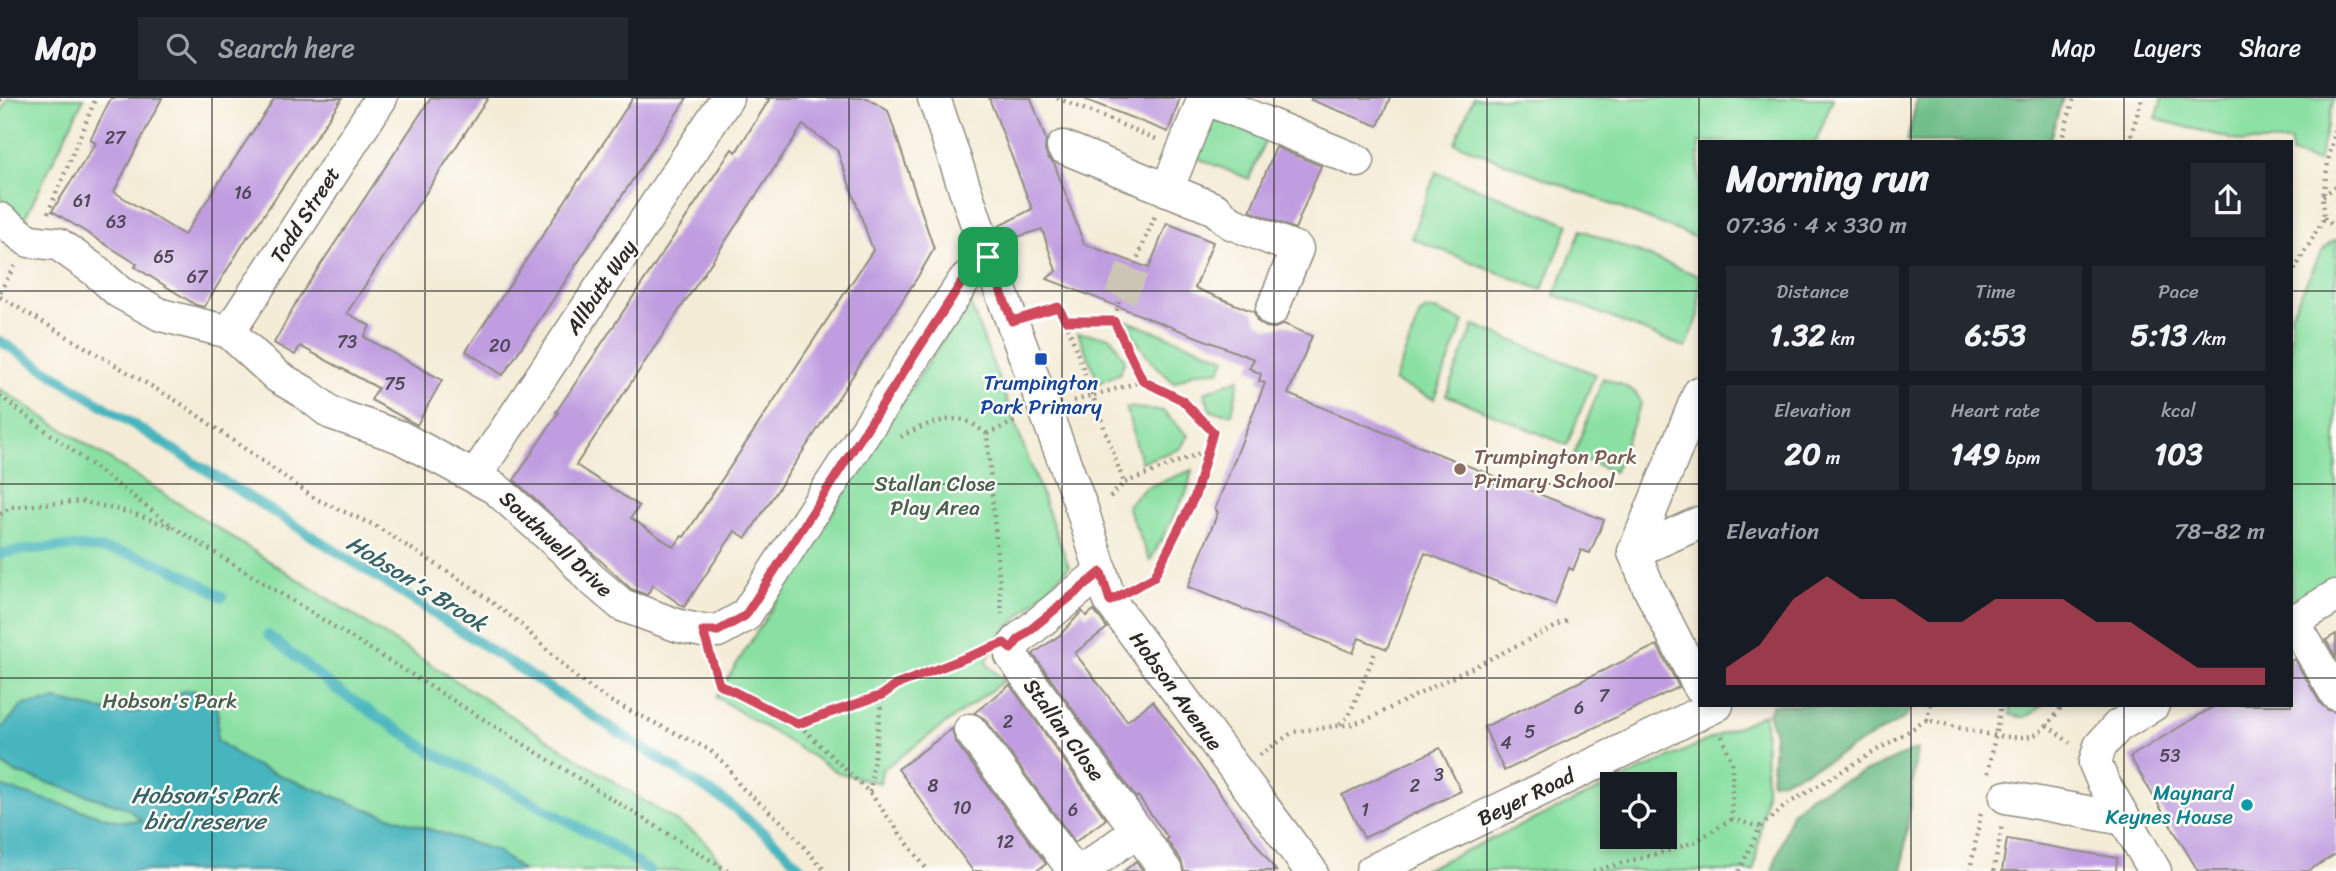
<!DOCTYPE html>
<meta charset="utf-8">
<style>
body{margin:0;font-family:Sriracha,sans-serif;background:#242831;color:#f1f3f6;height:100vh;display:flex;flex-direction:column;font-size:26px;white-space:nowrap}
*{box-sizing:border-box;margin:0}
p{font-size:23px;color:#9ea1a6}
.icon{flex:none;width:38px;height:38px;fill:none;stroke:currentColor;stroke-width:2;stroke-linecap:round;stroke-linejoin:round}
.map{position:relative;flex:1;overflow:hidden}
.drawer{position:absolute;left:1698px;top:42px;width:595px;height:567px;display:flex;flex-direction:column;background:#171b24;border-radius:0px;box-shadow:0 4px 10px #0003}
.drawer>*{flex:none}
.buttons{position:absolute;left:1600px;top:674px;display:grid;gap:14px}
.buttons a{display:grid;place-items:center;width:77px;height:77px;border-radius:0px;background:#171b24;box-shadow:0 4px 10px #0003;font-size:35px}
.pin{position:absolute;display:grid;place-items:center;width:60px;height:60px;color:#fff;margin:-30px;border-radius:14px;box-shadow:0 4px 10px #0006}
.round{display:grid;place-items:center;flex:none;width:74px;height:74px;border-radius:0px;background:#242831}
.overview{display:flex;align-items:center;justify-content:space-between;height:119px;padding:0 28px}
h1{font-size:38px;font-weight:800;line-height:52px}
.metrics{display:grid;grid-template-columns:repeat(3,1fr);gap:10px;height:119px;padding:7px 28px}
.metrics div{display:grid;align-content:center;border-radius:0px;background:#242831;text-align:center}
.metrics b{font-size:30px;font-weight:800}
.metrics small{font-size:19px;font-weight:400}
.metrics p{font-size:19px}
.chart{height:196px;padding:14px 28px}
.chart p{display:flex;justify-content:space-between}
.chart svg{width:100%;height:126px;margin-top:7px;fill:#d1495b;opacity:.7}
header{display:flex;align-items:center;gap:42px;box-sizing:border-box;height:98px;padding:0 35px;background:#171b24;border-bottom:2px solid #363941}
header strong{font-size:33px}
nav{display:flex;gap:38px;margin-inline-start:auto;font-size:24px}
.search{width:490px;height:63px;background:#242831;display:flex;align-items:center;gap:18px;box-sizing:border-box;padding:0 24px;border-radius:0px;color:#9ea1a6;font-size:26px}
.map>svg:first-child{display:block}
.green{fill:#8ae0a3;stroke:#5a8667;stroke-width:2;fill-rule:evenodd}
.forest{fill:#6fbe89;stroke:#4d745a;stroke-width:2}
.water{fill:#46b5be;stroke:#387074;stroke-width:2}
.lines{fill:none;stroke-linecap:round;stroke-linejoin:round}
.stream{stroke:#46b5be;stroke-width:10}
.building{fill:#c09de0;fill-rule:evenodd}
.minor-tunnel{stroke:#ccc5b5;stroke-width:32;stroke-dasharray:32 16;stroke-linecap:butt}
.minor-casing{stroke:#908c81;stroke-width:35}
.path{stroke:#908c81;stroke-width:4.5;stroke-dasharray:2 5;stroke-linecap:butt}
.minor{stroke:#fff;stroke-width:32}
.route-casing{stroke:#fff;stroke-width:14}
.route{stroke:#d1495b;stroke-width:9}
.grid{fill:none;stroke:#2b2b2b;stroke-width:2;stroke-opacity:0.55}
.transit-dot{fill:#1a4fb4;stroke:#fdfcf7;stroke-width:2.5}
.education-dot{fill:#8d6e63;stroke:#fdfcf7;stroke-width:2.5}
.culture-dot{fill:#0f9aa8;stroke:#fdfcf7;stroke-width:2.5}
.labels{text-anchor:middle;stroke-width:5;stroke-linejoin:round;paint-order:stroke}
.number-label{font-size:18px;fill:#504858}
.street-label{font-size:21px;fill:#2b2b2b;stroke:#fdfcf7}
.transit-label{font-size:21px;fill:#164399;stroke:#fdfcf7}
.education-label{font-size:21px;fill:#785e54;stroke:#fdfcf7;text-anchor:start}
.park-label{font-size:21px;fill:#48614f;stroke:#fdfcf7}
.culture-label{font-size:21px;fill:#0d838f;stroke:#fdfcf7;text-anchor:end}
.water-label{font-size:23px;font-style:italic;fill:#366266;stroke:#fdfcf7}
</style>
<header>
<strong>Map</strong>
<div class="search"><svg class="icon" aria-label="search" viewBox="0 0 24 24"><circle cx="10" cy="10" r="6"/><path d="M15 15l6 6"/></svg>Search here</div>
<nav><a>Map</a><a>Layers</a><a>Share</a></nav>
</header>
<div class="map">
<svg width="2336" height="773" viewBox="0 0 2336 773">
<rect width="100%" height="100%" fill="#fdfcf7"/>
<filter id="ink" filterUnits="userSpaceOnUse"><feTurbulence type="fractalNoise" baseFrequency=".0143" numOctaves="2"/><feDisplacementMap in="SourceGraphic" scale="14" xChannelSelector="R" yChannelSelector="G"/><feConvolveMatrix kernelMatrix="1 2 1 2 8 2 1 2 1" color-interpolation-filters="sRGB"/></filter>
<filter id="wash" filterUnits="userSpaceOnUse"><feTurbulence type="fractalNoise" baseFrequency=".00686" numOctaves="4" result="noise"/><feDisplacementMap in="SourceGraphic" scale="28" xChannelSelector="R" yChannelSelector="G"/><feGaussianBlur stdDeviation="1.57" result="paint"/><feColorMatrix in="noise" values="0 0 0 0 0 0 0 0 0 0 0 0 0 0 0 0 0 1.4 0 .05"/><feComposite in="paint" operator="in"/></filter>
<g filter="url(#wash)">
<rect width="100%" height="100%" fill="#f4ecd7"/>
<g class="green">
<polygon points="8,0 84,0 23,124 0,106 0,16"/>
<polygon points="1473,0 1833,0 1816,44 1699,44 1699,141 1455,45"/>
<polygon points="2162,0 2334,0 2318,64 2291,56 2291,44 2243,44 2156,21"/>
<polygon points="1216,23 1222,23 1266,41 1249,81 1197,60 1209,29"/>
<polygon points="1436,74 1569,126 1542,192 1411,140"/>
<polygon points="1581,132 1699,178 1699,217 1686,250 1555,197"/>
<polygon points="2336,142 2336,478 2291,505 2291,216 2320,156 2329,145"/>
<polygon points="969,202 1069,469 996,542 986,565 1004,583 882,672 880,685 839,675 716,599 882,335"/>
<polygon points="1427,212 1435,212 1464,224 1434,301 1394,284 1420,216"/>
<polygon points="1127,223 1226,260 1219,273 1196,274 1174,285 1149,261 1126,226"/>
<polygon points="1474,227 1595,276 1567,347 1446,297"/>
<polygon points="1078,235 1111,239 1125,262 1120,275 1099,285"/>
<path d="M1603 280C1617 286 1638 289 1641 306L1614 374 1574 357Z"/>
<polygon points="1239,281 1232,316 1211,313 1204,294"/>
<polygon points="0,291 702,740 728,773 0,773"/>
<polygon points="1126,309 1163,313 1188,338 1180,351 1141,364"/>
<polygon points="1192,372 1187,393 1150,463 1127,408 1145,390"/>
<path d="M2012 607H2042C2032 617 2024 623 2010 616Z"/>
<path d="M1765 616 1766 695 1754 773H1421ZM1612 686H1664V738H1612Z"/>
</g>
<g class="forest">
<polygon points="1917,0 2063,0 2049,44 1907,44"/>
<polygon points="1772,607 1914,607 1903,621 1824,665 1784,682 1771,684 1775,636 1768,615"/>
<polygon points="1917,651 1902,773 1772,773 1792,714 1811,697"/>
</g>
<polygon class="water" points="185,592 207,594 218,612 217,642 246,663 266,672 367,711 497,753 523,773 0,773 0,688 118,723 142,723 127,710 14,674 0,664 0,632 23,607 57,602 96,611 129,615 151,611"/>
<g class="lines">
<g class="stream">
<polyline points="0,243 374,477 728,705 782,750 804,773"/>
<path d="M0 456C86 440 149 450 222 499"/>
<polyline points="268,537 333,589 435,656 501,687 608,745 649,773"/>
</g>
</g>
<g id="blocks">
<g class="building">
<polygon points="111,0 162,0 114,94 184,137 275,0 342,0 249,139 248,138 204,209 196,207 135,169 137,166 52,113 96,45 90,42"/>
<polygon points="431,0 488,0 347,215 370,228 364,239 442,282 417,327 371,302 378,290 300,248 295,257 274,245 298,201"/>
<polygon points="633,0 687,0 503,277 466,253"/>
<path d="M766 0H867L888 13 934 151 917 180 746 440 735 433 684 509 653 487 647 497 631 491 514 382 558 315 556 314 732 51 736 54 769 2ZM803 27 837 52 873 152 684 439 682 438 674 449 631 420 639 408 576 367Z"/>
<polygon points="989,0 1031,0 1046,42 1045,52 1048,60 1054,65 1084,146 1149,170 1167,125 1213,144 1195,190 1254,214 1257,223 1266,229 1275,230 1284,226 1312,238 1288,296 1604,422 1590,455 1581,452 1573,472 1569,470 1555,507 1425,455 1387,551 1359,540 1353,555 1188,489 1218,414 1215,411 1265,285 1259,283 1261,276 1249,270 1254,261 1047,181 1056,173 1042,131 1002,144 997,129 1032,111"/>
<polygon points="1086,0 1180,0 1168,34 1086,2"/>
<polygon points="1311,0 1390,0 1378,28 1311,2"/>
<polygon points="1276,49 1321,68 1295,131 1250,113"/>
<polygon points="1094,512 1107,530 1075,555 1127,623 1153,603 1276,773 1184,773 1181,762 1166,741 1168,740 1138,698 1136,700 1033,556 1060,537 1082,513 1086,518"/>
<polygon points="2336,536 2336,560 2326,542"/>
<polygon points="1657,547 1679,589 1504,673 1484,629"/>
<polygon points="2294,561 2321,606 2328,612 2336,614 2336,756 2308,773 2198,773 2130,659 2216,607 2291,607 2291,563"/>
<polygon points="1010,587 1106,721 1075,744 985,621 974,615"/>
<polygon points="952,631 955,643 1046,766 1036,773 973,773 898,671"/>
<polygon points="1440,650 1461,693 1364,740 1342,697"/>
<polygon points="2007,741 2117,760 2116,773 2002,773"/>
<polygon points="1136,763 1143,773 1124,773"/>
</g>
</g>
</g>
<g filter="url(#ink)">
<use href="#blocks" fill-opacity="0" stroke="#908c81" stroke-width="2"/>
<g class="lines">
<polyline class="minor-tunnel" points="1120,200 1135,166"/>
<defs>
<g id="minor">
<polyline points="934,0 988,159 1082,411 1110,503 1311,773"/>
<polyline points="1205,0 1358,63"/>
<polyline points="1063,49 1215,111 1231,125 1297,151 1272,212"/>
<polyline points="1167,92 1204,0"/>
<polyline points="0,121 29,143 58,146 96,173 119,194 161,217 229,234 278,279 304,294 331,315 400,339 495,390 567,454 589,479 622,507 679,528 703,533 718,533 745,518 963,184 988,159"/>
<polyline points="229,234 381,0"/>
<polyline points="1699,295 1634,454 1649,490 1699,588"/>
<polyline points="475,378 727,0"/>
<polyline points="1634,454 1699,425"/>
<polyline points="1101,474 1019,541 1011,551 1011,557 1166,773"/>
<polyline points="2293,523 2336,596"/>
<polyline points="2291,525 2336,498"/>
<polyline points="2153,607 2118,628 2100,648 2095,665 2103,684 2155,773"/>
<polyline points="970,632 1074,773"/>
<polyline points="2006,699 2124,721"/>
<polyline points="1082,773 1137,733"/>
<polyline points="1372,773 1717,607"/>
</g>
</defs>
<use href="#minor" class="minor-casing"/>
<g class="path">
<polyline points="1057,0 1156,41"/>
<polyline points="0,3 1,0"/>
<polyline points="2061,44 2074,0"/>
<polyline points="2129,44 2142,0"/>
<polyline points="2323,98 2336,88"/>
<polyline points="48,115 96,0"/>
<polyline points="2324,120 2336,130"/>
<polyline points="1135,166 1155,118"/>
<polyline points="2291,178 2324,120 2323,99 2329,58 2336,31"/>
<polyline points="0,194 15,167"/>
<polyline points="0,199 180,305 316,401 374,427 470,488 517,523 578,581 610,603 710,652 727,668 740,688 784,726 825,773"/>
<polyline points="1039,214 1058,209 1066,223 1124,385"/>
<polyline points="1066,223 1114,223"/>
<polyline points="0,298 175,430 728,773"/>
<polyline points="1074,303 1143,283"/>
<polyline points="987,336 1016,323"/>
<path d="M901 339C914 330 951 316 967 323 974 326 981 332 987 336L1002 516"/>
<polyline points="1110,399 1124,385 1208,352 1213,334 1182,302 1143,283 1114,223 1120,200"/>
<polyline points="0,416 11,409 81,403 132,415 172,429"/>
<polyline points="1136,490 1154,479 1195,398 1208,352"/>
<polyline points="713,565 719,586 798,626 870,695 928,773"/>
<polyline points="1927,622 1930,607"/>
<polyline points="798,626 882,597 896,587 979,555"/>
<polyline points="1340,626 1349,618 1376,552"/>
<polyline points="2047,627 2070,645"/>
<polyline points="1722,638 1732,665 1732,721 1760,729"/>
<polyline points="1260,657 1293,634 1352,626 1368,621 1571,521"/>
<polyline points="1988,675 2001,607"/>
<polyline points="870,694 882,597"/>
<polyline points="1593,773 1678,750 1698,742 1732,721"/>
<path d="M1739 773 1760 729 1786 707 1927 622C1953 627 2013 647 2036 636 2047 630 2055 617 2063 607"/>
<polyline points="1970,773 1981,715"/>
<polyline points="1994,773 2002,728"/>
</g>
<use href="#minor" class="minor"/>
</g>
</g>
<g class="lines" filter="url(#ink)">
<defs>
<polygon id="route" points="988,159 1012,223 1058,209 1066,223 1114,223 1143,283 1182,302 1213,334 1195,398 1154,479 1110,503 1101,474 1019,541 1011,551 1004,545 896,587 882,597 798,626 719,586 703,533 718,533 745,518 962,184"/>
</defs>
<use href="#route" class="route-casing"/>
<use href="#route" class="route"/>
</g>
<path class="grid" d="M212 0V773M425 0V773M637 0V773M849 0V773M1062 0V773M1274 0V773M1487 0V773M1699 0V773M1911 0V44M2124 0V44M0 193H1699M2291 193H2336M0 386H1699M2291 386H2336M0 580H1699M2291 580H2336M1911 607V773M2124 607V773"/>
<rect class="transit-dot" x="1034" y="254" width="14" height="14" rx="3.5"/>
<circle class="education-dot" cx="1460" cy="371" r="7"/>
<circle class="culture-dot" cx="2247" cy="707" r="7"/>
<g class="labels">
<g class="number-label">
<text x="115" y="46">27</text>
<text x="243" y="101">16</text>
<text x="82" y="109">61</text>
<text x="116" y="130">63</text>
<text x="164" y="165">65</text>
<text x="197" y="185">67</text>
<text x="347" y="250">73</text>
<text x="500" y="254">20</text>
<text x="395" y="292">75</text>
<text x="1604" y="604">7</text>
<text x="1579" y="616">6</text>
<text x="1008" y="630">2</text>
<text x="1530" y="640">5</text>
<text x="1506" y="651">4</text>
<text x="2170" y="664">53</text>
<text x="1439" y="683">3</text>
<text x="933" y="694">8</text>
<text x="1415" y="694">2</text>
<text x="962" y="716">10</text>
<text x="1073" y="718">6</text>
<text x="1365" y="718">1</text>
<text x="1005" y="750">12</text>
</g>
<g class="street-label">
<text transform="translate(305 117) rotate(-57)" y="7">Todd Street</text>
<text transform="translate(601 189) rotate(-56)" y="7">Allbutt Way</text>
<text transform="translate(556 446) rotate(43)" y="7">Southwell Drive</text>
<text transform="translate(1176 593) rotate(54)" y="7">Hobson Avenue</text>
<text transform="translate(1064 632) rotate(54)" y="7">Stallan Close</text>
<text transform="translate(1526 699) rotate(-26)" y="7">Beyer Road</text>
</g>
<g class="transit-label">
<text x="1041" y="292">Trumpington<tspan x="1041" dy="24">Park Primary</tspan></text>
</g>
<g class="education-label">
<text x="1474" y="366">Trumpington Park<tspan x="1474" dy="24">Primary School</tspan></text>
</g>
<g class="park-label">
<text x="935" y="393">Stallan Close<tspan x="935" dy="24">Play Area</tspan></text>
<text x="170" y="610">Hobson's Park</text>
</g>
<g class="culture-label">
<text x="2233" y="702">Maynard<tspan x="2233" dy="24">Keynes House</tspan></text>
</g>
<g class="water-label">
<text transform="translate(417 485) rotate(32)" y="8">Hobson's Brook</text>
<text x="205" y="705">Hobson's Park<tspan x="205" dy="26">bird reserve</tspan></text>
</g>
</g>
</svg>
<div class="buttons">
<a><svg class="icon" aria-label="locate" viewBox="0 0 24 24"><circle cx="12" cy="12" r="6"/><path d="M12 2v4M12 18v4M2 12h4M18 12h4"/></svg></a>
</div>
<div class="pin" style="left:988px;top:159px;background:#1e9e55"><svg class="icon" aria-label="arrive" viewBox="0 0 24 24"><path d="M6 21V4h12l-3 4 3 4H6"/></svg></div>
<section class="drawer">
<div class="overview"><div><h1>Morning run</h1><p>07:36 · 4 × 330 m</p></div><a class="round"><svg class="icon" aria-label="share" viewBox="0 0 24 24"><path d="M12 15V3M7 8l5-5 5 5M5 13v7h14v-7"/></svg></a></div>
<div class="metrics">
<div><p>Distance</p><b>1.32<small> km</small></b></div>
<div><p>Time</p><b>6:53</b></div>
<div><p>Pace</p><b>5:13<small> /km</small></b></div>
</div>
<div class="metrics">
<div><p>Elevation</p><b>20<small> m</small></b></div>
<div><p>Heart rate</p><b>149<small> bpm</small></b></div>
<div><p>kcal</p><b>103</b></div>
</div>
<div class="chart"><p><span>Elevation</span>78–82 m</p>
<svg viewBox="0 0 160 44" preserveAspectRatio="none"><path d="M0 44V38L10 30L20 14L30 6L40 14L50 14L60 22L70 22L80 14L90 14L100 14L110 22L120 22L130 30L140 38L150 38L160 38V44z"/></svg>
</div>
</section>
</div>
